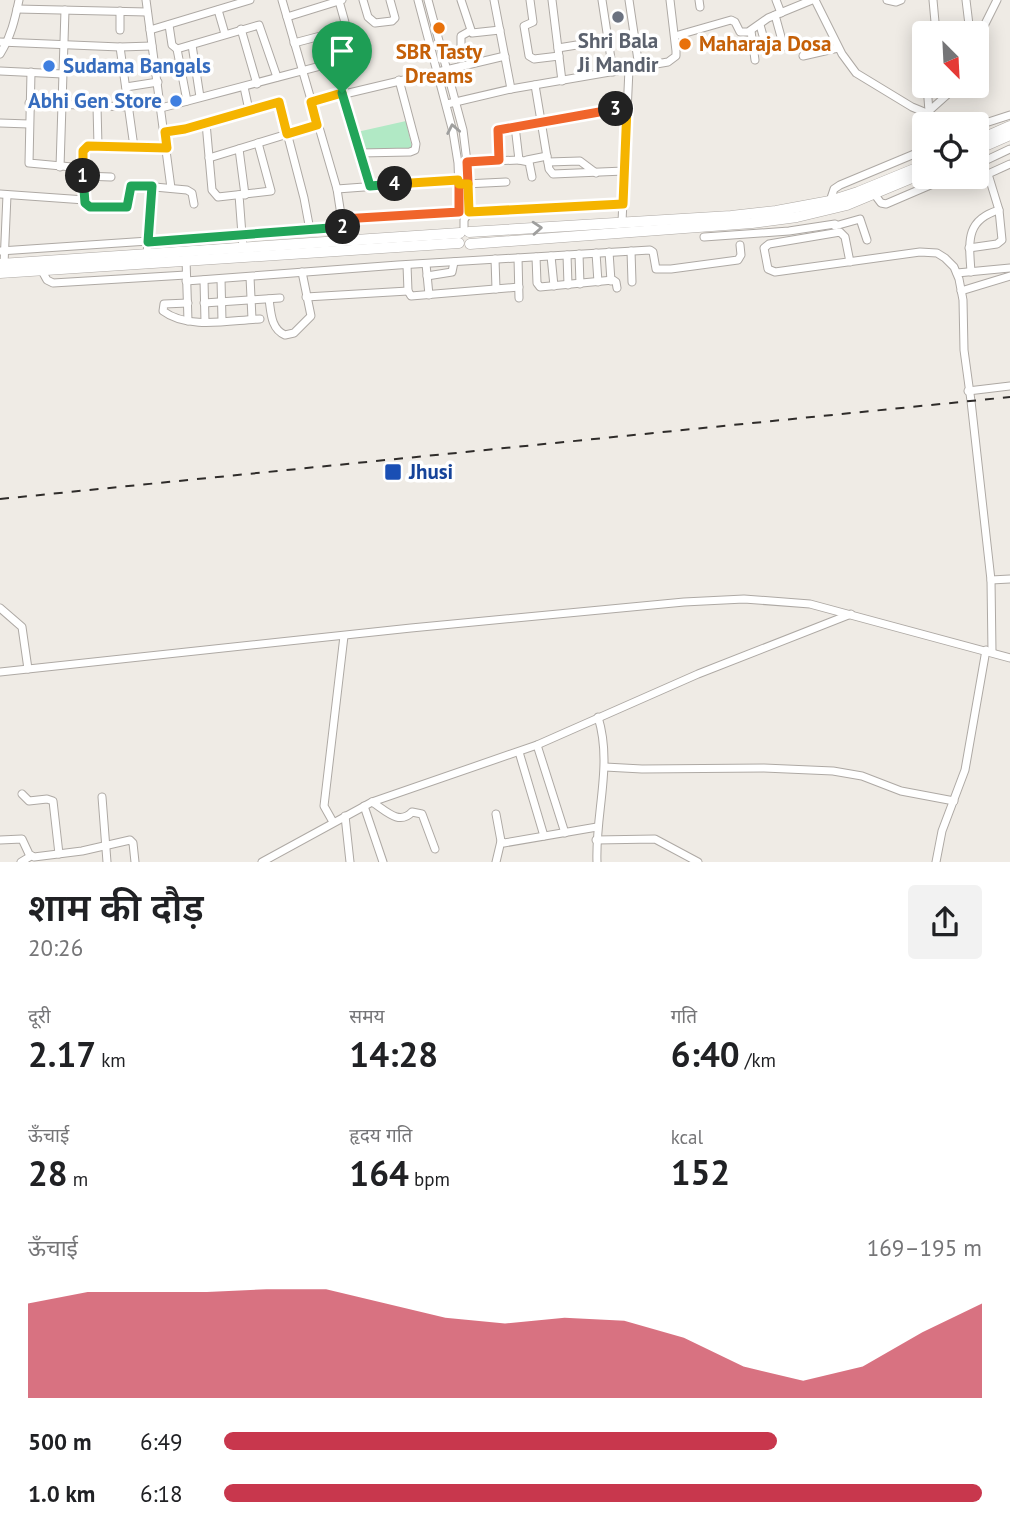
<!DOCTYPE html>
<html lang="hi">
<meta charset="utf-8">
<style>
body{margin:0;font-family:"PT Sans","Noto Sans Devanagari",sans-serif;background:#f2f2f2;color:#202124;height:100vh;display:flex;flex-direction:column;font-size:26px;white-space:nowrap}
*{box-sizing:border-box;margin:0}
p{font-size:23px;color:#757577}
.icon{flex:none;width:38px;height:38px;fill:none;stroke:currentColor;stroke-width:2;stroke-linecap:round;stroke-linejoin:round}
.map{position:relative;height:862px;overflow:hidden}
.sheet{display:flex;flex-direction:column;background:#fff;flex:1}
.sheet>*{flex:none}
.needle{width:46px;rotate:156deg}
.fabs{position:absolute;left:912px;top:21px;display:grid;gap:14px}
.fabs a{display:grid;place-items:center;width:77px;height:77px;border-radius:7px;background:#fff;box-shadow:0 4px 18px #0003;font-size:35px}
.pin{position:absolute;display:grid;place-items:center;width:60px;height:60px;color:#fff;margin:-72px -30px;border-radius:50% 50% 50% 0;rotate:-45deg;box-shadow:0 0 7px #0007}
.pin .icon{rotate:45deg}
.km{position:absolute;width:35px;height:35px;margin:-18px;border-radius:50%;background:#222;color:#fff;font-size:19px;line-height:35px;text-align:center}
.round{display:grid;place-items:center;flex:none;width:74px;height:74px;border-radius:7px;background:#f2f2f2}
.overview{display:flex;align-items:center;justify-content:space-between;height:119px;padding:0 28px}
h1{font-size:38px;font-weight:600;line-height:52px}
.metrics{display:grid;grid-template-columns:repeat(3,1fr);gap:10px;height:119px;padding:7px 28px}
.metrics div{display:grid;align-content:center}
.metrics b{font-size:35px;font-weight:600}
.metrics small{font-size:19px;font-weight:400}
.metrics p{font-size:19px}
.chart{height:196px;padding:14px 28px}
.chart p{display:flex;justify-content:space-between}
.chart svg{width:100%;height:126px;margin-top:7px;fill:#c8374d;opacity:.7}
ul{padding:0 28px;list-style:none;font-size:23px}
li{display:grid;grid-template-columns:112px 84px 1fr;align-items:center;height:52px}
li i{height:18px;border-radius:9px;background:#c8374d}
.map>svg:first-child{display:block}
.green{fill:#b1e9c5}
.lines{fill:none;stroke-linecap:round;stroke-linejoin:round}
.minor-casing{stroke:#aea9a4;stroke-width:9}
.highway-casing{stroke:#aea9a4;stroke-width:11}
.minor{stroke:#fff;stroke-width:7}
.highway{stroke:#fff;stroke-width:10}
.rail{stroke:#2f2c2a;stroke-width:2;stroke-dasharray:9 9;stroke-linecap:butt}
.oneway{stroke:#9f9f9e}
.split-1-casing{stroke:#fff;stroke-width:14}
.split-2-casing{stroke:#fff;stroke-width:14}
.split-3-casing{stroke:#fff;stroke-width:14}
.split-4-casing{stroke:#fff;stroke-width:14}
.split-5-casing{stroke:#fff;stroke-width:14}
.split-1{stroke:#f5b400;stroke-width:9}
.split-2{stroke:#22a559;stroke-width:9}
.split-3{stroke:#f0652b;stroke-width:9}
.split-4{stroke:#f5b400;stroke-width:9}
.split-5{stroke:#22a559;stroke-width:9}
.worship-dot{fill:#6b7280;stroke:#fff;stroke-width:2.5}
.food-dot{fill:#e8710a;stroke:#fff;stroke-width:2.5}
.shop-dot{fill:#3f7fe0;stroke:#fff;stroke-width:2.5}
.transit-dot{fill:#1a4fb4;stroke:#fff;stroke-width:2.5}
.labels{text-anchor:middle;stroke-width:7;stroke-linejoin:round;paint-order:stroke}
.worship-label{font-size:21px;font-weight:bold;fill:#5b616d;stroke:#fff}
.food-label{font-size:21px;font-weight:bold;fill:#c56008;stroke:#fff;text-anchor:start}
.shop-label{font-size:21px;font-weight:bold;fill:#366cbe;stroke:#fff;text-anchor:start}
.transit-label{font-size:21px;font-weight:bold;fill:#164399;stroke:#fff;text-anchor:start}
</style>
<div class="map">
<svg width="1010" height="862" viewBox="0 0 1010 862">
<rect width="100%" height="100%" fill="#efebe5"/>
<polygon class="green" points="406,121 412,148 388,153 362,152 357,132"/>
<g class="lines">
<defs>
<g id="minor">
<polyline points="146,0 171,188"/>
<polyline points="282,0 337,189 345,241"/>
<polyline points="363,0 368,17 375,23 392,21 395,18 390,0"/>
<polyline points="418,0 453,132 458,163 460,214"/>
<polyline points="428,0 463,130 467,162 469,212 464,220 464,231"/>
<polyline points="461,0 472,33 500,30"/>
<polyline points="494,0 511,89"/>
<polyline points="530,0 533,22 524,26 529,56 534,59 559,56"/>
<polyline points="552,0 562,81"/>
<polyline points="602,0 613,72"/>
<polyline points="629,0 639,67"/>
<polyline points="699,0 700,7"/>
<polyline points="776,0 781,13"/>
<polyline points="815,0 842,54 856,73 912,107 929,114"/>
<polyline points="887,0 896,2 901,0"/>
<polyline points="933,0 936,33"/>
<polyline points="966,0 970,33"/>
<polyline points="17,9 147,12"/>
<polyline points="218,10 225,34"/>
<polyline points="287,17 342,0"/>
<polyline points="169,25 172,45 177,49 259,25 277,77"/>
<polyline points="760,25 767,50 782,48 783,44 775,15"/>
<polyline points="241,29 257,84"/>
<polyline points="120,30 120,11"/>
<polyline points="150,30 250,0"/>
<polyline points="751,31 755,60"/>
<polyline points="675,36 731,20 735,22 740,32 748,32 768,18 812,0"/>
<polyline points="0,42 120,47 152,46"/>
<polyline points="976,42 997,0"/>
<polyline points="294,43 347,29"/>
<polyline points="192,45 200,97"/>
<polyline points="120,47 134,147"/>
<polyline points="558,48 608,40"/>
<polyline points="177,49 187,101"/>
<polyline points="461,50 461,36 470,31"/>
<path d="M0 54C11 37 15 19 19 0"/>
<polyline points="803,56 838,48"/>
<polyline points="0,71 63,74"/>
<polyline points="31,72 29,163 83,168"/>
<polyline points="535,85 549,169 553,174 624,171"/>
<polyline points="927,86 930,124"/>
<polyline points="126,87 158,82"/>
<polyline points="244,87 249,110"/>
<polyline points="342,93 370,186"/>
<polyline points="311,102 505,56"/>
<polyline points="29,103 129,107"/>
<polyline points="447,104 511,89 668,62 676,56 676,51 670,0"/>
<polyline points="97,106 98,146"/>
<polyline points="161,108 347,59 353,51 339,1"/>
<polyline points="929,111 957,86"/>
<polyline points="0,123 29,124"/>
<polyline points="206,123 212,190 218,197 271,191 258,143"/>
<polyline points="976,126 1010,115"/>
<polyline points="165,132 185,129 279,102 304,198 310,230"/>
<path d="M167 148 86 147C77 161 83 189 85 205L90 207H127L129 204 130 187 133 185 187 190 192 193 194 204"/>
<polyline points="239,149 245,195"/>
<polyline points="360,153 410,152 415,150 416,144 399,80"/>
<polyline points="209,158 317,125"/>
<polyline points="500,160 497,132 501,128 627,107"/>
<polyline points="519,160 529,162 532,177"/>
<polyline points="527,160 547,156"/>
<polyline points="462,162 519,160 515,126"/>
<polyline points="548,162 580,161 596,173"/>
<polyline points="976,165 1010,149"/>
<polyline points="60,167 65,10"/>
<polyline points="83,176 111,177"/>
<polyline points="465,184 506,182"/>
<polyline points="966,184 988,174"/>
<polyline points="337,189 459,180"/>
<polyline points="0,194 85,200"/>
<polyline points="239,195 243,248"/>
<polyline points="875,195 881,203 886,204 949,177"/>
<polyline points="830,201 834,189 840,185 924,150"/>
<polyline points="342,219 623,204"/>
<polyline points="622,222 629,69"/>
<polyline points="835,226 860,219 867,240"/>
<polyline points="704,237 789,231 835,224"/>
<polyline points="969,248 997,244 1002,240 999,210 988,174 1010,164"/>
<polyline points="0,251 343,228"/>
<polyline points="631,251 632,282"/>
<polyline points="609,252 611,281"/>
<polyline points="596,253 598,282"/>
<polyline points="147,254 152,186"/>
<polyline points="579,254 580,284"/>
<polyline points="567,255 568,285"/>
<polyline points="551,256 554,286"/>
<polyline points="536,257 537,283 540,287 613,280 616,282 617,288"/>
<polyline points="518,258 519,298"/>
<polyline points="186,259 188,321"/>
<polyline points="495,259 496,289"/>
<polyline points="850,262 845,237 840,232 769,244 764,248 768,269 775,272 920,252 937,253 945,258 954,267 959,279 963,300 964,350 971,401 991,580 992,652"/>
<polyline points="4,264 7,195"/>
<polyline points="426,264 429,295"/>
<polyline points="407,265 408,291 411,296 519,287"/>
<polyline points="42,271 47,280 53,283 186,275"/>
<path d="M971 272C969 242 965 220 999 210"/>
<polyline points="957,273 1010,268"/>
<polyline points="427,276 452,272 454,262"/>
<polyline points="250,277 252,319"/>
<polyline points="221,279 222,321"/>
<polyline points="204,280 205,322"/>
<polyline points="186,281 398,265 650,250 653,252 656,269 671,269 738,260 741,255 740,245"/>
<polyline points="961,291 1010,276"/>
<polyline points="306,297 408,291"/>
<path d="M269 299C271 313 271 329 285 335L294 333 311 316 302 272"/>
<path d="M188 303 164 304 163 311C188 330 231 320 260 319"/>
<polyline points="204,303 280,298"/>
<polyline points="968,391 1010,386"/>
<polyline points="991,580 1010,579"/>
<polyline points="0,608 22,627 28,669"/>
<polyline points="0,672 411,628 684,602 744,599 810,604 1010,658"/>
<polyline points="537,745 565,833"/>
<polyline points="519,752 544,836"/>
<polyline points="605,767 642,769 764,768 833,771 862,776 901,791 954,801"/>
<polyline points="22,794 29,801 47,799 53,801 59,854"/>
<polyline points="102,797 107,862"/>
<path d="M372 802C385 810 399 826 412 812L422 814 435 849"/>
<polyline points="364,806 383,862"/>
<polyline points="496,814 501,841 504,843 597,827"/>
<polyline points="345,816 350,862"/>
<polyline points="333,822 324,806 344,636"/>
<polyline points="0,840 22,839 29,854 34,857 82,851 130,840 133,843 135,862"/>
<polyline points="596,840 655,839 698,862"/>
<polyline points="21,862 31,856"/>
<polyline points="262,862 372,802 537,745 698,674 851,614"/>
<polyline points="496,862 501,841"/>
<path d="M597 862C595 813 613 765 598 717"/>
<polyline points="936,862 942,831 965,770 986,650"/>
</g>
<g id="highway">
<polyline points="976,141 1010,126"/>
<polyline points="976,150 1010,135"/>
<polyline points="469,232 731,216 776,211 830,201 858,192 924,165"/>
<polyline points="470,244 752,223 797,217 847,205 924,173"/>
<polyline points="0,264 460,233"/>
<polyline points="0,273 459,243"/>
</g>
</defs>
<use href="#minor" class="minor-casing"/>
<use href="#highway" class="highway-casing"/>
<use href="#minor" class="minor"/>
<use href="#highway" class="highway"/>
<polyline class="rail" points="0,499 1010,397"/>
</g>
<defs><path id="oneway-chevron" d="M-2-3.5L2.5 0L-2 3.5" fill="none" stroke-width="1.6" stroke-linecap="round" stroke-linejoin="round" transform="scale(1.75)"/></defs>
<g class="oneway">
<use href="#oneway-chevron" transform="translate(453 129) rotate(-101)"/>
<use href="#oneway-chevron" transform="translate(537 228) rotate(-4)"/>
</g>
<g class="lines">
<defs>
<polyline id="split-1" points="83,176 83,151 88,146 167,148 165,132 185,129 279,102 287,134 317,125 311,102 342,93"/>
<polyline id="split-2" points="83,176 85,203 90,207 127,207 131,186 152,186 148,242 343,227"/>
<polyline id="split-3" points="343,227 342,219 459,212 459,184 468,184 467,162 499,160 498,130 616,109"/>
<polyline id="split-4" points="395,184 458,180 459,184 468,184 469,212 623,204 627,107 616,109"/>
<polyline id="split-5" points="342,93 370,186 395,184"/>
</defs>
<use href="#split-1" class="split-1-casing"/>
<use href="#split-2" class="split-2-casing"/>
<use href="#split-3" class="split-3-casing"/>
<use href="#split-4" class="split-4-casing"/>
<use href="#split-5" class="split-5-casing"/>
<use href="#split-1" class="split-1"/>
<use href="#split-2" class="split-2"/>
<use href="#split-3" class="split-3"/>
<use href="#split-4" class="split-4"/>
<use href="#split-5" class="split-5"/>
</g>
<circle class="worship-dot" cx="618" cy="17" r="7"/>
<g class="food-dot">
<circle cx="439" cy="28" r="7"/>
<circle cx="685" cy="44" r="7"/>
</g>
<g class="shop-dot">
<circle cx="49" cy="66" r="7"/>
<circle cx="176" cy="101" r="7"/>
</g>
<rect class="transit-dot" x="384" y="463" width="18" height="18" rx="3.5"/>
<g class="labels">
<g class="worship-label">
<text x="618" y="48">Shri Bala<tspan x="618" dy="24">Ji Mandir</tspan></text>
</g>
<g class="food-label">
<text x="699" y="51">Maharaja Dosa</text>
<text x="439" y="59" text-anchor="middle">SBR Tasty<tspan x="439" dy="24">Dreams</tspan></text>
</g>
<g class="shop-label">
<text x="63" y="73">Sudama Bangals</text>
<text x="162" y="108" text-anchor="end">Abhi Gen Store</text>
</g>
<g class="transit-label">
<text x="409" y="479">Jhusi</text>
</g>
</g>
</svg>
<div class="fabs">
<a><svg class="needle" viewBox="-14 -14 28 28"><path d="M0-13l5 13h-10z" fill="#e53935"/><path d="M0 13l5-13h-10z" fill="#757577"/></svg></a>
<a><svg class="icon" aria-label="locate" viewBox="0 0 24 24"><circle cx="12" cy="12" r="6"/><path d="M12 2v4M12 18v4M2 12h4M18 12h4"/></svg></a>
</div>
<div class="pin" style="left:342px;top:93px;background:#1e9e55"><svg class="icon" aria-label="arrive" viewBox="0 0 24 24"><path d="M6 21V4h12l-3 4 3 4H6"/></svg></div>
<b class="km" style="left:83px;top:176px">1</b>
<b class="km" style="left:343px;top:227px">2</b>
<b class="km" style="left:616px;top:109px">3</b>
<b class="km" style="left:395px;top:184px">4</b>
</div>
<section class="sheet">
<div class="overview"><div><h1>शाम की दौड़</h1><p>20:26</p></div><a class="round"><svg class="icon" aria-label="share" viewBox="0 0 24 24"><path d="M12 15V3M7 8l5-5 5 5M5 13v7h14v-7"/></svg></a></div>
<div class="metrics">
<div><p>दूरी</p><b>2.17<small> km</small></b></div>
<div><p>समय</p><b>14:28</b></div>
<div><p>गति</p><b>6:40<small> /km</small></b></div>
</div>
<div class="metrics">
<div><p>ऊँचाई</p><b>28<small> m</small></b></div>
<div><p>हृदय गति</p><b>164<small> bpm</small></b></div>
<div><p>kcal</p><b>152</b></div>
</div>
<div class="chart"><p><span>ऊँचाई</span>169–195 m</p>
<svg viewBox="0 0 160 44" preserveAspectRatio="none"><path d="M0 44V11L10 7L20 7L30 7L40 6L50 6L60 11L70 16L80 18L90 16L100 17L110 23L120 33L130 38L140 33L150 21L160 11V44z"/></svg>
</div>
<ul>
<li><b>500 m</b>6:49<i style="width:73%"></i></li>
<li><b>1.0 km</b>6:18<i style="width:100%"></i></li>
</ul>
</section>
